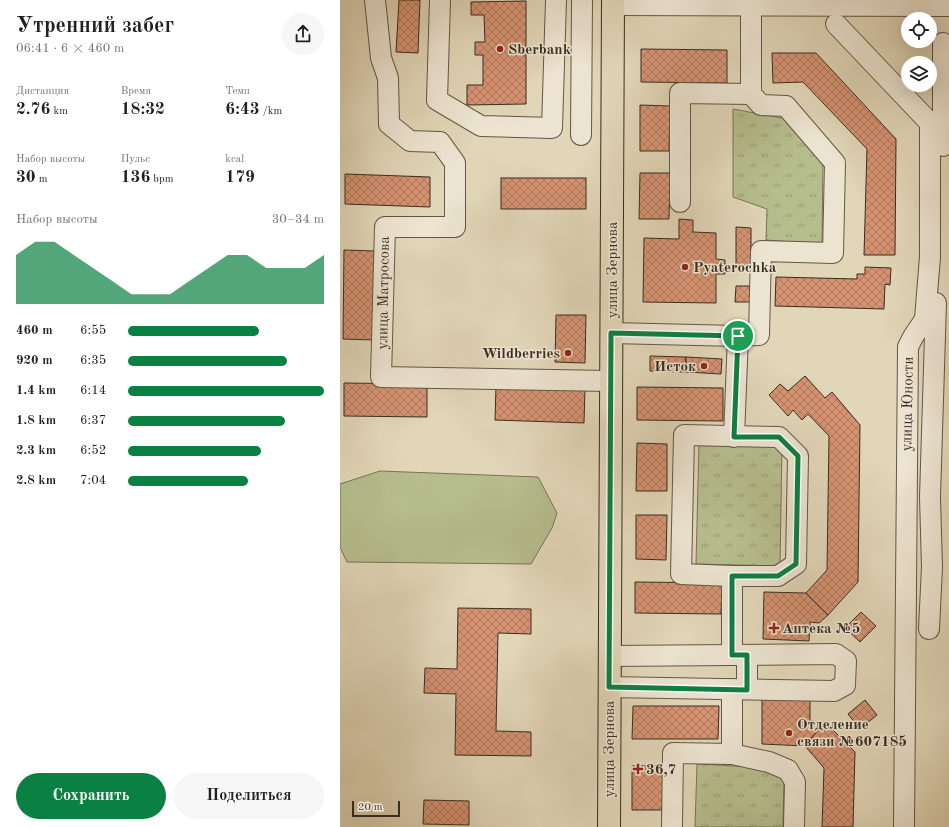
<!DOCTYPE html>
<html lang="ru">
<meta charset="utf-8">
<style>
body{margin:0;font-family:"Old Standard TT",serif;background:#f6f6f6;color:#202124;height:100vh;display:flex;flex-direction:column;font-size:15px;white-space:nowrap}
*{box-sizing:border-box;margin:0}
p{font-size:13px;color:#757577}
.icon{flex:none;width:22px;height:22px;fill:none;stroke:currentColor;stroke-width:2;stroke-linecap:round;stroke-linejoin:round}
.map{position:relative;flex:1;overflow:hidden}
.side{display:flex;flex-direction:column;background:#fff;width:340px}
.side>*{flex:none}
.buttons{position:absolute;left:561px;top:12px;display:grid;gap:8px}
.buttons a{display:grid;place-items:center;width:36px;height:36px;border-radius:50%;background:#fff;box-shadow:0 4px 16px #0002;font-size:20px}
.scale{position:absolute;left:12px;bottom:10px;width:48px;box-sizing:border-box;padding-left:4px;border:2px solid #382d20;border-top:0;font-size:11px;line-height:14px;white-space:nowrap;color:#382d20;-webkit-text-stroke:3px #ece4d1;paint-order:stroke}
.pin{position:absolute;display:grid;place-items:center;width:34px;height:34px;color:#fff;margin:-17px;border:2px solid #fff;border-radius:50%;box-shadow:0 1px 4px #0007}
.round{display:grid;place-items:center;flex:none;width:42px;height:42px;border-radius:21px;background:#f6f6f6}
.summary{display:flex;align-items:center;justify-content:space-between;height:68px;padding:0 16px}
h1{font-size:22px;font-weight:600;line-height:30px}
.metrics{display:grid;grid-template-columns:repeat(3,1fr);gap:6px;height:68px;padding:4px 16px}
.metrics div{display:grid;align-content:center}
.metrics b{font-size:17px;font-weight:600}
.metrics small{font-size:11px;font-weight:400}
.metrics p{font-size:11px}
.chart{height:112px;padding:8px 16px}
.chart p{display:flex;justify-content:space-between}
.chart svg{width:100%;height:72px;margin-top:4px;fill:#0b8043;opacity:.7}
.cta{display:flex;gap:8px;margin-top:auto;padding:8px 16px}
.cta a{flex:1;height:46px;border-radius:24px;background:#0b8043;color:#fff;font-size:16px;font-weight:600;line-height:46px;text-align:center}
.cta a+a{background:#f6f6f6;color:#202124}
ul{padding:0 16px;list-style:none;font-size:13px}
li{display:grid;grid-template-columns:64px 48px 1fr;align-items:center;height:30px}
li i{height:10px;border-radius:5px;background:#0b8043}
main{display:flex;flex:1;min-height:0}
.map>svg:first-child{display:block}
.grass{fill:#b6bd8d;stroke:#777556}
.park{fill:url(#park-tufts);stroke:#777556}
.building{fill:url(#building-cross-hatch);stroke:#382d20}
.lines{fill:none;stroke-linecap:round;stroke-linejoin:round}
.minor-casing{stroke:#625746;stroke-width:22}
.major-casing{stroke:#382d20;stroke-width:24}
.minor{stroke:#ece4d1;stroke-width:20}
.major{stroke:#e1d6b8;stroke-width:22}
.route-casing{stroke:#fff;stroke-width:8}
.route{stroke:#0b8043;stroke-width:5}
.poi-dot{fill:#8f2418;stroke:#ece4d1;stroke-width:1.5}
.labels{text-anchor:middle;stroke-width:3;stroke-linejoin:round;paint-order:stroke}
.poi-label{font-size:15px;font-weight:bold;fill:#382d20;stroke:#ece4d1;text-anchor:start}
.street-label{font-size:15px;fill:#382d20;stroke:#ece4d1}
</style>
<main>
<section class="side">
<div class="summary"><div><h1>Утренний забег</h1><p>06:41 · 6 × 460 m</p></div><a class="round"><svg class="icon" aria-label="share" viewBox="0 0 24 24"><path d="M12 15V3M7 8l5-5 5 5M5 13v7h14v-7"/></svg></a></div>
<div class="metrics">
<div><p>Дистанция</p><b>2.76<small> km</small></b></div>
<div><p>Время</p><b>18:32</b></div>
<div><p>Темп</p><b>6:43<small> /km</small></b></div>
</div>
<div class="metrics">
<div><p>Набор высоты</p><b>30<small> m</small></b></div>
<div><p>Пульс</p><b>136<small> bpm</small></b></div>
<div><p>kcal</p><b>179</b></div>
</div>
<div class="chart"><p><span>Набор высоты</span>30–34 m</p>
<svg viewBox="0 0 160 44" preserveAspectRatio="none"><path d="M0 44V14L10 6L20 6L30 14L40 22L50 30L60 38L70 38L80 38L90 30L100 22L110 14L120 14L130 22L140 22L150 22L160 14V44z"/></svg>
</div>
<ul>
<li><b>460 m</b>6:55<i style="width:67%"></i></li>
<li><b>920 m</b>6:35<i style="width:81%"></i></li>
<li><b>1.4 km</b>6:14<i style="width:100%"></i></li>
<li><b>1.8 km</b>6:37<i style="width:80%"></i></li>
<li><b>2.3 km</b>6:52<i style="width:68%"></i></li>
<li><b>2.8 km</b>7:04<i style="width:61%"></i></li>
</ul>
<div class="cta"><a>Сохранить</a><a>Поделиться</a></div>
</section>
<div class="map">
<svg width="609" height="827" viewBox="0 0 609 827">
<defs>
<pattern id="park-tufts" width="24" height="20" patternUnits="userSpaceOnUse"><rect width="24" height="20" fill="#b6bd8d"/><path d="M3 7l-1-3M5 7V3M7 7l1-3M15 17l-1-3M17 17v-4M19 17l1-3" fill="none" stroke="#959a73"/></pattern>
<pattern id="building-cross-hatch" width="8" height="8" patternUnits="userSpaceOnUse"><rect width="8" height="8" fill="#d69372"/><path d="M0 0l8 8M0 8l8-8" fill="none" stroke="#af785d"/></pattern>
</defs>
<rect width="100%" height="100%" fill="#e1d6b8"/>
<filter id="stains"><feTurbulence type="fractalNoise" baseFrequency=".005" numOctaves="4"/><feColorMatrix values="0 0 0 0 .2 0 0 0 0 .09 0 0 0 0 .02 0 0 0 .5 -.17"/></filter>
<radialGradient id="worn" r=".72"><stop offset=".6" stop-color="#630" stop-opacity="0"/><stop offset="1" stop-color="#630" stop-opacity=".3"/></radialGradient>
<polygon class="grass" points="40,471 198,477 217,513 212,528 191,564 7,562 0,547 0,484"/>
<g class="park">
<polygon points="393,109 447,119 483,157 482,244 426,240 427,209 393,197"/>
<polygon points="359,443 442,445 440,566 356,564"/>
<polygon points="357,764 413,767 444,778 443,827 355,827"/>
</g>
<g class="building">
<polygon points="59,0 80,0 78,53 56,52"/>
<polygon points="186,1 186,104 127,105 127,85 143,85 143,55 135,55 135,42 145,42 144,15 131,15 131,2"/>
<polygon points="301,49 387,50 387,83 301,82"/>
<polygon points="432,53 476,53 556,139 555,255 524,255 527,149 463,82 433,83"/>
<polygon points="300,105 330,106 329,151 300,151"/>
<polygon points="300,173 330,173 329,219 299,219"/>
<polygon points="5,174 90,177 90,207 5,204"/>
<rect x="161" y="178" width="85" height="31"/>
<polygon points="339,219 353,220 353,232 376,233 376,259 385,260 385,274 376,274 376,303 303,302 304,238 339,239"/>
<polygon points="396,227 411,228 411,266 396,266"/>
<polygon points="4,250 35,251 34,340 3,339"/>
<polygon points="525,267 551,268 550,285 545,284 544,309 435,306 436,277 517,279 517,274 525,274"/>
<polygon points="396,286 410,286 410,302 395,302"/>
<polygon points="216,315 246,315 245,363 215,362"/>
<polygon points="310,356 346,357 346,372 310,371"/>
<polygon points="346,357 382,359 381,374 346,372"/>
<polygon points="465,376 485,398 492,392 520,425 518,582 488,615 466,593 487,570 489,436 468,414 462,420 453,410 448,416 429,395 440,384 448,391"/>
<polygon points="4,383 87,384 87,417 4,416"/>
<polygon points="156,386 245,389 244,423 155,420"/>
<polygon points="297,387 383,388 383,421 297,420"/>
<polygon points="297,443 327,444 327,491 296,491"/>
<polygon points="296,515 327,515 326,560 296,559"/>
<polygon points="295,582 382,583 381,614 295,613"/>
<polygon points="424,592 466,593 488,615 479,623 470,622 469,641 423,639"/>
<polygon points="118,608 191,609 191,634 158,633 156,731 191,732 191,756 115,755 116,694 84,693 85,668 117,669"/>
<polygon points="521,612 536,626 520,642 505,628"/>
<polygon points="422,699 470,700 470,721 485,722 465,746 422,744"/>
<polygon points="525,700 537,715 520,729 508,714"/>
<polygon points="293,706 379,706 378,739 292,739"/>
<polygon points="485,722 515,752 513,827 482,827 484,768 465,746"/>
<polygon points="292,766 324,766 323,810 292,810"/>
<polygon points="84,800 129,801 129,825 83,824"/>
</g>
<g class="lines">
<defs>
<g id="minor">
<polyline points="35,0 41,58 48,78 49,124 70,141 100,142 115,163 115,227 45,227 41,377 271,381"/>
<polyline points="100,0 97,100 141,126 212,128 216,0"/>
<polyline points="273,5 609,6"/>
<polyline points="496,24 590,123 590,257 585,319 573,337 568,347 564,827"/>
<polyline points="603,43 603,146"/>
<polyline points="241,135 242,0"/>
<polyline points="340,202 340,93 411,94"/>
<polyline points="271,333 398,336 394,437"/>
<polyline points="398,336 419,335 421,251 493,253 495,163 446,106 421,105 411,94 411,7"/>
<polyline points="392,576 341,574 344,435 439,437 458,456 456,564 438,576 392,576 392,655"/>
<polyline points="589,629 592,567 590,497 596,303"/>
<polyline points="407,655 407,689"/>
<polyline points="269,687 494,691 505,685 506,661 496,654 269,656"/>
<polyline points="392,689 392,754"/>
<polyline points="332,827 333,753 392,754 429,762 448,770 455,782 454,827"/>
</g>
<polyline id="major" points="269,827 273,0"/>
</defs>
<use href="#minor" class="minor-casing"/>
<use href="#major" class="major-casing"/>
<use href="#minor" class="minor"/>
<use href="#major" class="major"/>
</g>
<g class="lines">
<defs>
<polygon id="route" points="271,333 398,336 394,437 439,437 458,456 456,564 438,576 392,576 392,655 407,655 407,690 269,687"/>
</defs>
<use href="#route" class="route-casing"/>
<use href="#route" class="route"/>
</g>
<g class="poi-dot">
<circle cx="160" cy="49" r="4"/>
<circle cx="345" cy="267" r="4"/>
<circle cx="228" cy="353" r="4"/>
<circle cx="364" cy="366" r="4"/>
<path d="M432 622h4v4h4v4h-4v4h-4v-4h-4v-4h4z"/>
<circle cx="449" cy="733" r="4"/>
<path d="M296 763h4v4h4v4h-4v4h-4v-4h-4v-4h4z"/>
</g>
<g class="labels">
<g class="poi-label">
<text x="168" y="54">Sberbank</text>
<text x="353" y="272">Pyaterochka</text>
<text x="220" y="358" text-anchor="end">Wildberries</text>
<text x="356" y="371" text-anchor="end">Исток</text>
<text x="442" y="633">Аптека №5</text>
<text x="457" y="729">Отделение<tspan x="457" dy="17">связи №607185</tspan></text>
<text x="306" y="774">36,7</text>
</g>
<g class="street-label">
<text transform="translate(272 270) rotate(-90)" y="5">улица Зернова</text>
<text transform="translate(43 293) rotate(-89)" y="5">улица Матросова</text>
<text transform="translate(567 404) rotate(-89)" y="5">улица Юности</text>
<text transform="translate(269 749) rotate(-90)" y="5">улица Зернова</text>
</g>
</g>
<rect width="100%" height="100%" filter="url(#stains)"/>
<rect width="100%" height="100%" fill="url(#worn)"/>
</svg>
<div class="buttons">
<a><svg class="icon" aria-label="locate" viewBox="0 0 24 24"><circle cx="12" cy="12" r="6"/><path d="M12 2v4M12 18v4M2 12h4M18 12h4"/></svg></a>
<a><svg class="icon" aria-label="layers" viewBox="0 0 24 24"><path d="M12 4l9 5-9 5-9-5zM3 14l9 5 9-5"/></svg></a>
</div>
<div class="scale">20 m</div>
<div class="pin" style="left:398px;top:336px;background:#1e9e55"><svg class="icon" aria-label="arrive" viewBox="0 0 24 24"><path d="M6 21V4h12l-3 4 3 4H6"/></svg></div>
</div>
</main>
